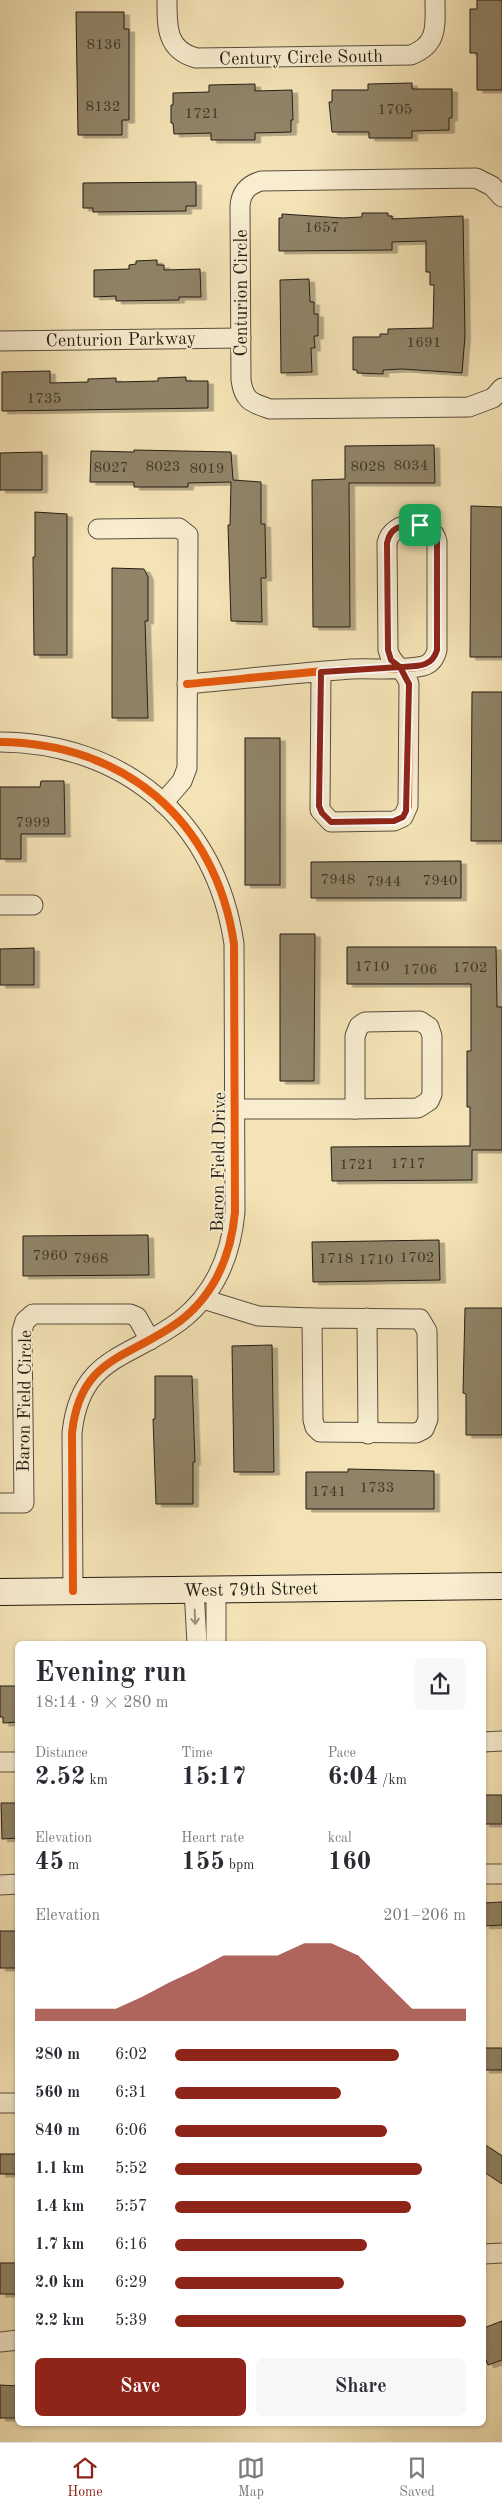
<!DOCTYPE html>
<meta charset="utf-8">
<style>
body{margin:0;font-family:"Old Standard TT",serif;background:#f7f7f7;color:#2b2b33;height:100vh;display:flex;flex-direction:column;font-size:19px;white-space:nowrap}
*{box-sizing:border-box;margin:0}
p{font-size:16px;color:#7c7c81}
.icon{flex:none;width:28px;height:28px;fill:none;stroke:currentColor;stroke-width:2;stroke-linecap:round;stroke-linejoin:round}
.map{position:relative;flex:1;overflow:hidden}
.panel{position:absolute;left:15px;top:1641px;width:471px;height:785px;display:flex;flex-direction:column;background:#fff;border-radius:8px;box-shadow:0 1px 4px #0004}
.panel>*{flex:none}
.pin{position:absolute;display:grid;place-items:center;width:42px;height:42px;color:#fff;margin:-21px;border-radius:10px;box-shadow:0 2px 8px #0006}
.round{display:grid;place-items:center;flex:none;width:52px;height:52px;border-radius:8px;background:#f7f7f7}
.headline{display:flex;align-items:center;justify-content:space-between;height:85px;padding:0 20px}
h1{font-size:28px;font-weight:700;line-height:38px}
.figures{display:grid;grid-template-columns:repeat(3,1fr);gap:8px;height:85px;padding:5px 20px}
.figures div{display:grid;align-content:center}
.figures b{font-size:25px;font-weight:700}
.figures small{font-size:14px;font-weight:400}
.figures p{font-size:14px}
.chart{height:140px;padding:10px 20px}
.chart p{display:flex;justify-content:space-between}
.chart svg{width:100%;height:90px;margin-top:5px;fill:#8f2418;opacity:.7}
.cta{display:flex;gap:10px;margin-top:auto;padding:10px 20px}
.cta a{flex:1;height:58px;border-radius:8px;background:#8f2418;color:#fff;font-size:20px;font-weight:700;line-height:58px;text-align:center}
.cta a+a{background:#f7f7f7;color:#2b2b33}
ul{padding:0 20px;list-style:none;font-size:16px}
li{display:grid;grid-template-columns:80px 60px 1fr;align-items:center;height:38px}
li i{height:12px;border-radius:6px;background:#8f2418}
.dock{display:flex;justify-content:space-around;align-items:center;height:70px;border-top:1px solid #e1e1e2;background:#fff;font-size:14px;color:#7c7c81}
.dock a{display:grid;justify-items:center;gap:2px}
.dock .on{color:#8f2418}
.map>svg:first-child{display:block}
.building{fill:#908468;stroke:#241d13;filter:url(#shadow)}
.lines{fill:none;stroke-linecap:round;stroke-linejoin:round}
.minor-casing{stroke:#584e3c;stroke-width:21}
.secondary-casing{stroke:#241d13;stroke-width:28}
.minor{stroke:#f8edd0;stroke-width:19}
.secondary{stroke:#f8edd0;stroke-width:26}
.cycleway-casing{stroke:#f8edd0;stroke-width:11}
.cycleway{stroke:#e8590c;stroke-width:8}
.oneway{stroke:#998f7b}
.route-casing{stroke:#fff;stroke-width:10}
.route{stroke:#8f2418;stroke-width:6}
.labels{text-anchor:middle;stroke-width:4;stroke-linejoin:round;paint-order:stroke}
.number-label{font-size:15px;fill:#3f3728}
.street-label{font-size:18px;fill:#241d13;stroke:#f8edd0}
</style>
<div class="map">
<svg width="502" height="2442" viewBox="0 0 502 2442">
<defs>
<filter id="shadow"><feDropShadow dx="5.5" dy="3" stdDeviation="0" flood-color="#0004"/></filter>
</defs>
<rect width="100%" height="100%" fill="#f4e3b6"/>
<filter id="stains"><feTurbulence type="fractalNoise" baseFrequency=".004" numOctaves="4"/><feColorMatrix values="0 0 0 0 .2 0 0 0 0 .09 0 0 0 0 .02 0 0 0 .5 -.17"/></filter>
<radialGradient id="worn" r=".72"><stop offset=".6" stop-color="#630" stop-opacity="0"/><stop offset="1" stop-color="#630" stop-opacity=".3"/></radialGradient>
<g class="building">
<polygon points="477,0 502,0 502,90 477,90 477,53 470,53 470,9 477,9"/>
<polygon points="76,12 124,12 124,29 129,29 129,120 122,120 122,135 78,135"/>
<polygon points="412,83 412,89 452,89 452,118 449,118 449,130 412,131 412,138 369,138 369,132 332,132 329,102 332,102 332,90 368,90 368,84"/>
<polygon points="255,84 255,91 292,90 293,120 291,120 291,132 255,133 255,140 211,140 211,133 174,134 173,123 171,123 171,105 173,105 173,93 209,92 209,85"/>
<polygon points="196,182 196,206 186,206 186,211 93,212 93,208 83,208 83,183"/>
<polygon points="362,213 388,213 388,216 392,216 392,219 463,216 465,336 462,373 402,369 383,370 383,374 357,373 357,370 353,370 353,337 380,337 380,334 388,334 388,329 433,328 434,285 430,285 430,272 426,272 426,241 392,242 392,250 279,251 279,218 282,218 282,214 343,218 362,217"/>
<polygon points="157,260 157,265 164,265 164,270 200,269 201,297 179,297 179,300 116,301 116,296 94,297 94,270 129,269 129,265 136,264 136,261"/>
<polygon points="309,279 310,302 314,302 314,314 318,314 318,336 314,336 315,348 311,348 312,372 281,373 280,280"/>
<polygon points="50,371 50,383 88,382 88,379 116,378 116,382 158,381 158,378 186,377 186,381 208,381 208,408 2,411 2,372"/>
<polygon points="434,445 435,483 349,483 350,627 313,627 312,480 345,479 345,446"/>
<polygon points="134,450 231,452 233,480 261,482 261,524 265,524 266,578 261,578 262,622 231,621 228,525 230,525 231,482 188,483 188,487 134,487 134,482 90,482 91,451 134,452"/>
<polygon points="42,452 42,490 0,490 0,453"/>
<polygon points="471,506 502,507 502,657 470,657"/>
<polygon points="35,512 67,514 67,655 34,655 33,557 35,557"/>
<polygon points="112,568 144,569 148,577 148,621 145,621 148,718 112,718"/>
<polygon points="472,692 502,692 502,841 471,841"/>
<rect x="245" y="738" width="35" height="147"/>
<polygon points="41,781 64,781 65,834 21,834 21,859 0,859 0,787 40,787"/>
<polygon points="461,861 461,898 311,898 311,862"/>
<polygon points="280,934 315,934 314,1081 280,1081"/>
<polygon points="347,947 496,947 497,1007 502,1007 502,1150 472,1150 472,1180 332,1181 331,1147 470,1146 470,1107 467,1107 467,1051 471,1051 471,984 347,984"/>
<polygon points="34,948 34,985 0,985 0,949"/>
<polygon points="148,1235 149,1275 23,1276 23,1236"/>
<polygon points="439,1240 440,1280 313,1282 312,1242"/>
<polygon points="465,1308 502,1308 502,1435 466,1435 466,1394 463,1393"/>
<polygon points="272,1345 274,1472 234,1472 232,1346"/>
<polygon points="155,1376 192,1376 195,1462 193,1462 193,1504 156,1504 153,1419 155,1419"/>
<polygon points="348,1469 434,1471 434,1509 306,1509 306,1472 348,1472"/>
<polygon points="0,1686 18,1686 18,1722 3,1723 3,1717 0,1717"/>
<rect x="484" y="1795" width="18" height="29"/>
<polygon points="1,1803 18,1803 18,1838 2,1839"/>
<polygon points="502,1902 502,1925 484,1926 484,1903"/>
<rect x="0" y="1931" width="18" height="37"/>
<rect x="484" y="2048" width="18" height="22"/>
<polygon points="484,2144 502,2156 502,2184 484,2172"/>
<rect x="0" y="2154" width="18" height="20"/>
<rect x="0" y="2263" width="18" height="31"/>
<polygon points="502,2321 502,2360 488,2365 484,2355 484,2328"/>
<polygon points="0,2385 18,2386 18,2418 0,2418"/>
</g>
<g class="lines">
<defs>
<g id="minor">
<path d="M167 0C167 26 166 50 196 58L411 55C439 44 435 25 435 0"/>
<path d="M502 197 492 186 476 178 261 181C248 185 241 192 240 206L241 380C244 402 253 403 270 409L469 407 493 398 502 388"/>
<polyline points="0,341 241,338"/>
<polyline points="98,529 179,528 188,535 187,768 182,781 163,803"/>
<path d="M187 684C242 679 296 673 351 669 374 668 400 671 423 666 431 664 435 658 437 650V542C433 518 392 519 387 543L388 650C391 665 406 669 409 684L408 806 403 817 394 821 331 822 320 810 321 672"/>
<path d="M0 742C124 743 216 820 234 944L235 1212C231 1255 215 1294 180 1321 129 1359 80 1356 72 1433L73 1591"/>
<polyline points="0,905 33,905"/>
<polygon points="420,1021 429,1027 432,1036 432,1094 429,1101 418,1108 355,1109 355,1036 359,1026 365,1022"/>
<polyline points="235,1109 355,1109"/>
<polyline points="203,1299 258,1316 312,1318"/>
<polygon points="312,1318 420,1319 427,1331 428,1419 424,1429 416,1433 320,1432 315,1427 313,1420"/>
<polyline points="367,1318 368,1434"/>
<polyline points="0,1503 24,1503 22,1331 25,1321 33,1314 130,1314 137,1317 150,1340"/>
<polyline points="194,1589 197,1644"/>
<polyline points="216,1644 216,1589"/>
<polyline points="484,1742 502,1741"/>
<polyline points="0,1762 18,1762"/>
<polyline points="484,1874 502,1874"/>
<polyline points="0,1885 18,1884"/>
<polyline points="0,2103 18,2103"/>
<polyline points="484,2254 502,2253"/>
<polyline points="0,2342 18,2340"/>
</g>
<polyline id="secondary" points="0,1592 502,1586"/>
</defs>
<use href="#minor" class="minor-casing"/>
<use href="#secondary" class="secondary-casing"/>
<use href="#minor" class="minor"/>
<use href="#secondary" class="secondary"/>
<defs>
<g id="cycleway">
<path d="M187 684C242 679 296 673 351 669 374 668 400 671 423 666 431 664 435 658 437 650V542C433 518 392 519 387 543L388 650C391 665 406 669 409 684L408 806 403 817 394 821 331 822 320 810 321 672"/>
<path d="M0 742C124 743 216 820 234 944L235 1212C231 1255 215 1294 180 1321 129 1359 80 1356 72 1433L73 1591"/>
</g>
</defs>
<use href="#cycleway" class="cycleway-casing"/>
<use href="#cycleway" class="cycleway"/>
</g>
<defs><path id="oneway-shaft" d="M-6 0H5M1.5-3L5.5 0L1.5 3" fill="none" stroke-width="1.6" stroke-linecap="round" stroke-linejoin="round" transform="scale(1.25)"/></defs>
<use class="oneway" href="#oneway-shaft" transform="translate(195 1617) rotate(87)"/>
<g class="lines">
<defs>
<path id="route" d="M420 525C404 526 391 524 387 543L388 650 391 660 400 667 321 672 319 806 322 813 331 822 394 821 403 817 406 811 409 684 400 667C416 666 432 668 437 650V539L432 530 420 525"/>
</defs>
<use href="#route" class="route-casing"/>
<use href="#route" class="route"/>
</g>
<g class="labels">
<g class="number-label">
<text x="104" y="49">8136</text>
<text x="103" y="111">8132</text>
<text x="395" y="114">1705</text>
<text x="202" y="118">1721</text>
<text x="322" y="232">1657</text>
<text x="424" y="347">1691</text>
<text x="44" y="403">1735</text>
<text x="411" y="470">8034</text>
<text x="163" y="471">8023</text>
<text x="368" y="471">8028</text>
<text x="111" y="472">8027</text>
<text x="207" y="473">8019</text>
<text x="33" y="827">7999</text>
<text x="338" y="884">7948</text>
<text x="440" y="885">7940</text>
<text x="384" y="886">7944</text>
<text x="372" y="971">1710</text>
<text x="470" y="972">1702</text>
<text x="420" y="974">1706</text>
<text x="408" y="1168">1717</text>
<text x="357" y="1169">1721</text>
<text x="50" y="1260">7960</text>
<text x="417" y="1262">1702</text>
<text x="91" y="1263">7968</text>
<text x="336" y="1263">1718</text>
<text x="376" y="1264">1710</text>
<text x="377" y="1492">1733</text>
<text x="329" y="1496">1741</text>
</g>
<g class="street-label">
<text transform="translate(301 57) rotate(-1)" y="6">Century Circle South</text>
<text transform="translate(241 293) rotate(-90)" y="6">Centurion Circle</text>
<text transform="translate(121 339) rotate(-1)" y="6">Centurion Parkway</text>
<text transform="translate(218 1162) rotate(-89)" y="6">Baron Field Drive</text>
<text transform="translate(24 1401) rotate(-89)" y="6">Baron Field Circle</text>
<text transform="translate(251 1589) rotate(-1)" y="6">West 79th Street</text>
</g>
</g>
<rect width="100%" height="100%" filter="url(#stains)"/>
<rect width="100%" height="100%" fill="url(#worn)"/>
</svg>
<div class="pin" style="left:420px;top:525px;background:#1e9e55"><svg class="icon" aria-label="arrive" viewBox="0 0 24 24"><path d="M6 21V4h12l-3 4 3 4H6"/></svg></div>
<section class="panel">
<div class="headline"><div><h1>Evening run</h1><p>18:14 · 9 × 280 m</p></div><a class="round"><svg class="icon" aria-label="share" viewBox="0 0 24 24"><path d="M12 15V3M7 8l5-5 5 5M5 13v7h14v-7"/></svg></a></div>
<div class="figures">
<div><p>Distance</p><b>2.52<small> km</small></b></div>
<div><p>Time</p><b>15:17</b></div>
<div><p>Pace</p><b>6:04<small> /km</small></b></div>
</div>
<div class="figures">
<div><p>Elevation</p><b>45<small> m</small></b></div>
<div><p>Heart rate</p><b>155<small> bpm</small></b></div>
<div><p>kcal</p><b>160</b></div>
</div>
<div class="chart"><p><span>Elevation</span>201–206 m</p>
<svg viewBox="0 0 160 44" preserveAspectRatio="none"><path d="M0 44V38L10 38L20 38L30 38L40 32L50 25L60 19L70 12L80 12L90 12L100 6L110 6L120 12L130 25L140 38L150 38L160 38V44z"/></svg>
</div>
<ul>
<li><b>280 m</b>6:02<i style="width:77%"></i></li>
<li><b>560 m</b>6:31<i style="width:57%"></i></li>
<li><b>840 m</b>6:06<i style="width:73%"></i></li>
<li><b>1.1 km</b>5:52<i style="width:85%"></i></li>
<li><b>1.4 km</b>5:57<i style="width:81%"></i></li>
<li><b>1.7 km</b>6:16<i style="width:66%"></i></li>
<li><b>2.0 km</b>6:29<i style="width:58%"></i></li>
<li><b>2.2 km</b>5:39<i style="width:100%"></i></li>
</ul>
<div class="cta"><a>Save</a><a>Share</a></div>
</section>
</div>
<nav class="dock">
<a class="on"><svg class="icon" aria-label="home" viewBox="0 0 24 24"><path d="M3 11l9-7 9 7M6 9v11h12V9"/></svg>Home</a>
<a><svg class="icon" aria-label="map" viewBox="0 0 24 24"><path d="M3 6l6-2 6 2 6-2v14l-6 2-6-2-6 2zM9 4v14M15 6v14"/></svg>Map</a>
<a><svg class="icon" aria-label="saved" viewBox="0 0 24 24"><path d="M7 4h10v16l-5-4-5 4z"/></svg>Saved</a>
</nav>
